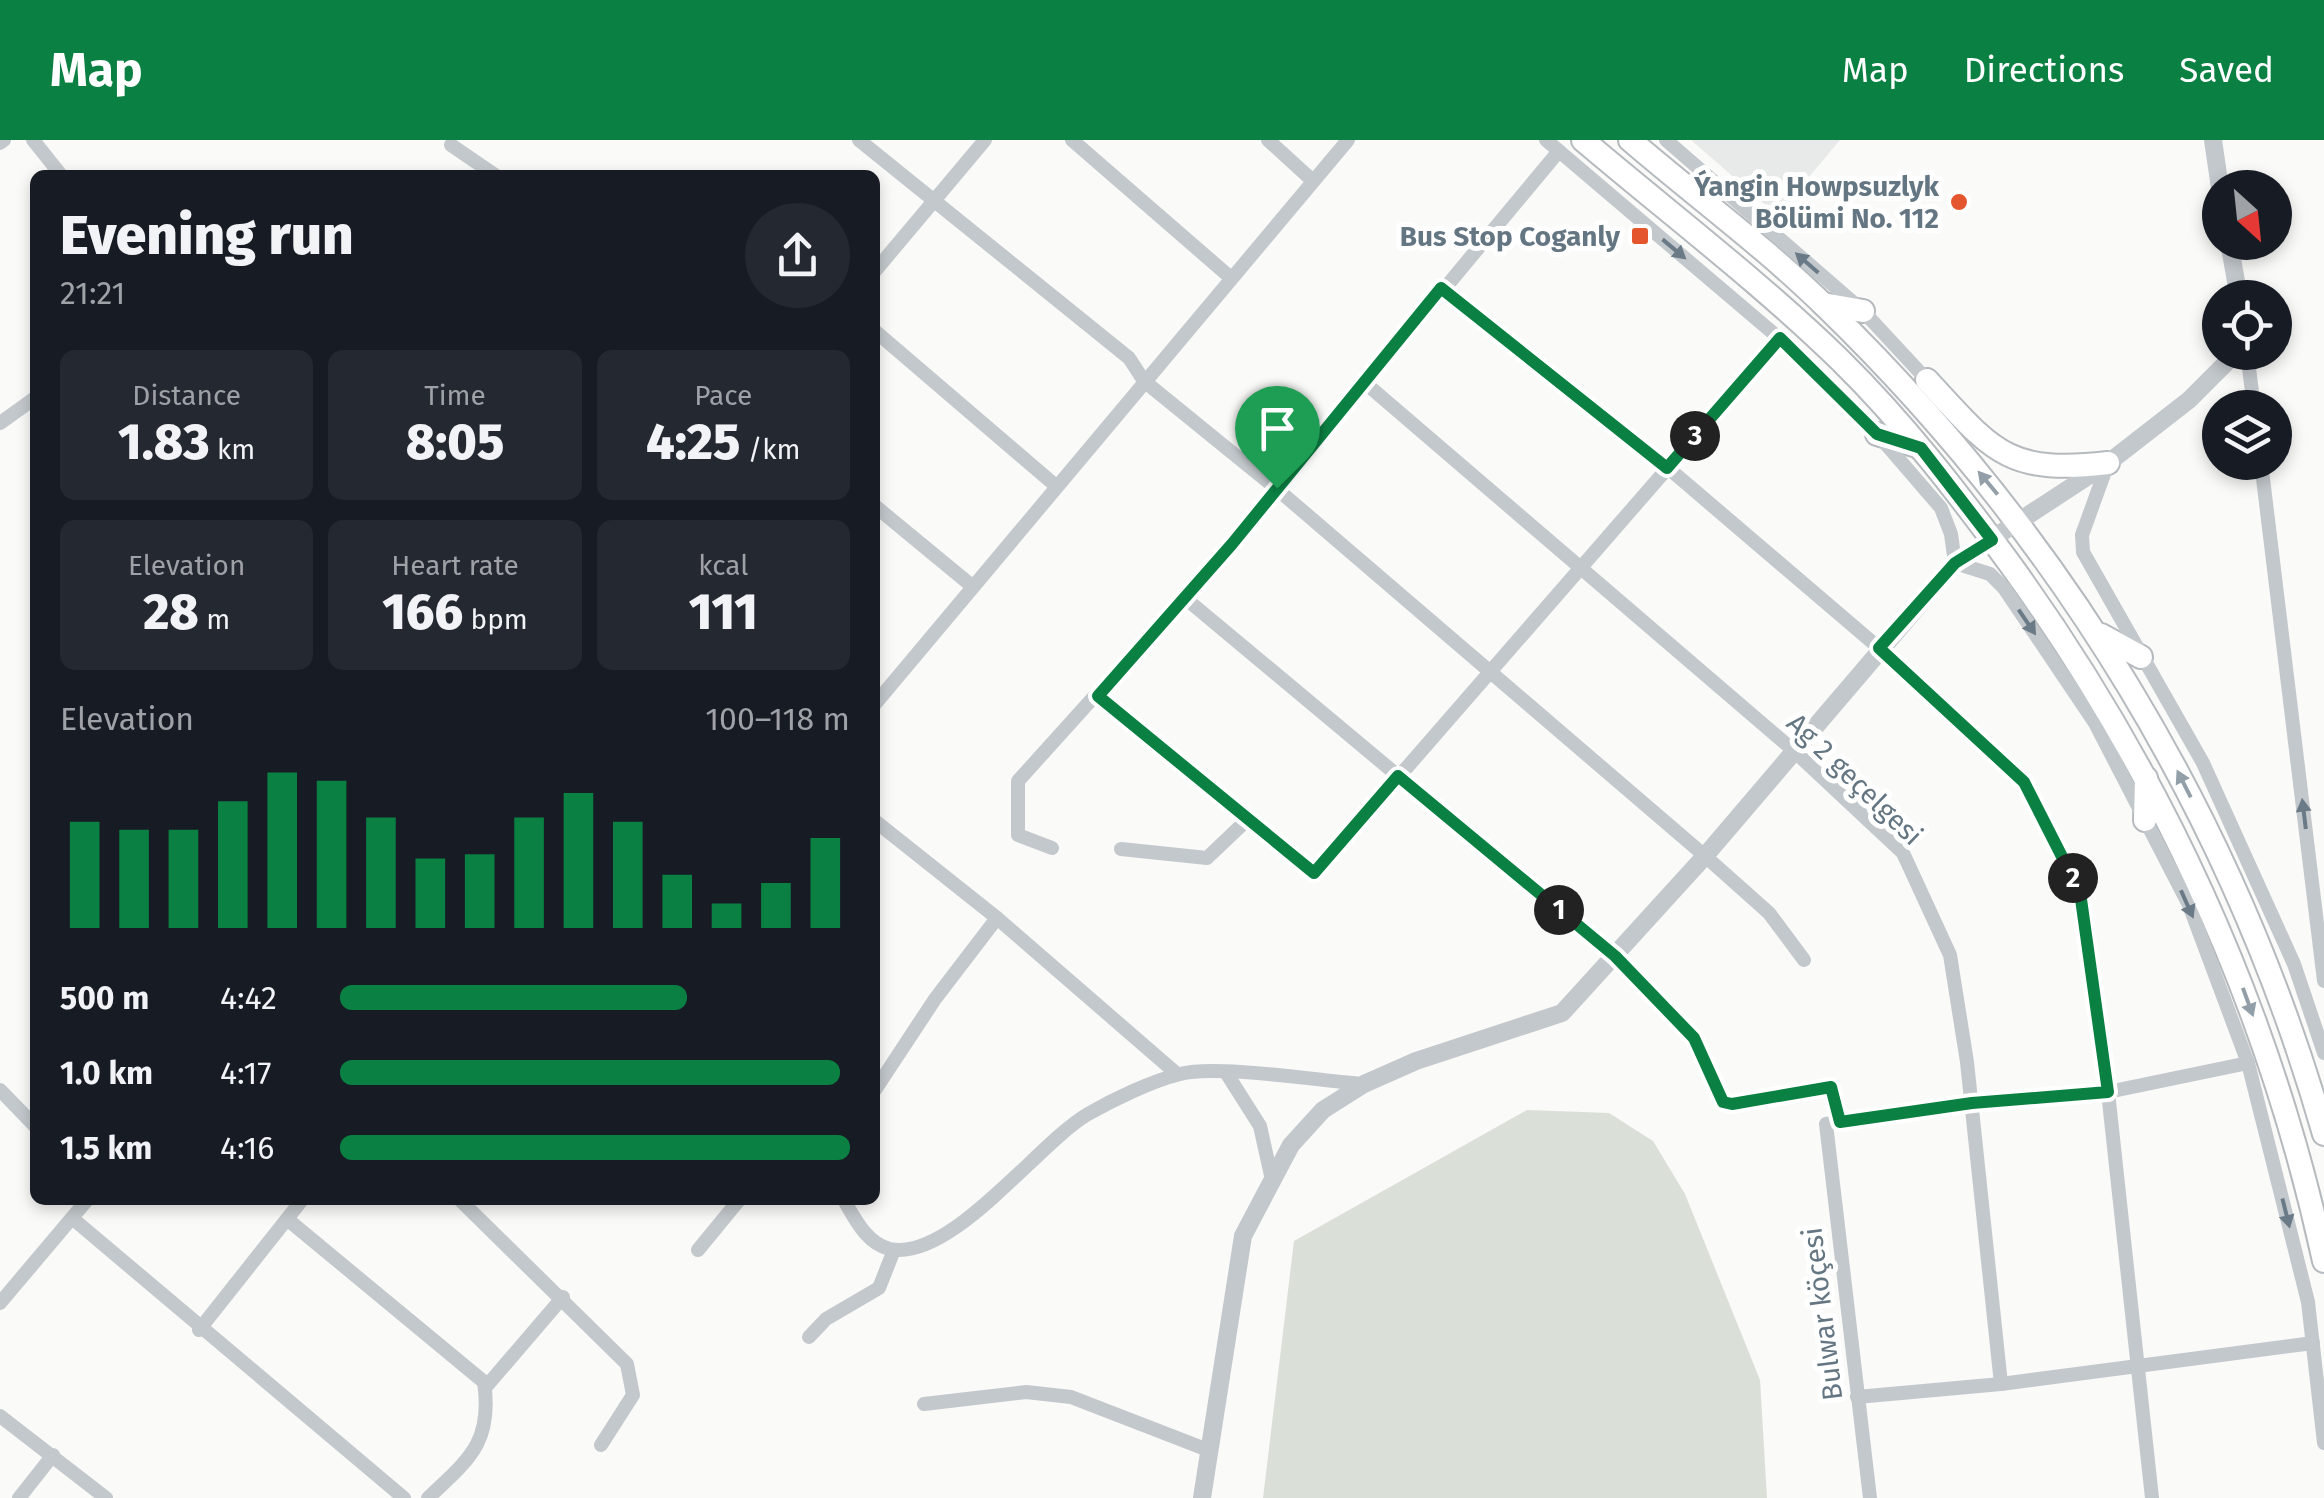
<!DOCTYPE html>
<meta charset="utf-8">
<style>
body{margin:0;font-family:"Fira Sans",sans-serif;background:#242831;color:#f1f3f6;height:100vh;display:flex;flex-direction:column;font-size:38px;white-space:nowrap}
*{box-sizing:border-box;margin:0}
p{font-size:32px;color:#9ea1a6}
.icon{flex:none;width:55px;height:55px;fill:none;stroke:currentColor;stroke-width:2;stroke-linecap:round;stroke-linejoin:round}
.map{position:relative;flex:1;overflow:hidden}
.sheet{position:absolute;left:30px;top:30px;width:850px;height:1035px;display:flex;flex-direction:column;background:#171b24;border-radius:15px;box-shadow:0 5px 15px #0003}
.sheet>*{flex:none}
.needle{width:65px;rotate:153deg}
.buttons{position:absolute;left:2202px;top:30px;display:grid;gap:20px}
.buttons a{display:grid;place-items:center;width:90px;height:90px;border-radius:50%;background:#171b24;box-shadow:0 5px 15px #0003;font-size:50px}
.pin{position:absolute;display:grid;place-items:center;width:85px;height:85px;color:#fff;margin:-102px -42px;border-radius:50% 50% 50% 0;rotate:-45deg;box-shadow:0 0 10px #0007}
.pin .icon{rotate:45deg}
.km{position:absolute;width:50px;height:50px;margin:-25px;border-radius:50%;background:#222;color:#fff;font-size:28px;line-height:50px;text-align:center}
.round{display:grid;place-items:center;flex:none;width:105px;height:105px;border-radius:52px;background:#242831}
.overview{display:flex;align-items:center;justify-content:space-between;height:170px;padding:0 30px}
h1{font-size:55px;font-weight:800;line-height:75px}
.stats{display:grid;grid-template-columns:repeat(3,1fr);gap:15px;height:170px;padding:10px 30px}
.stats div{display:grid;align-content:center;border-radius:15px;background:#242831;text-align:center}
.stats b{font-size:50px;font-weight:800}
.stats small{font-size:28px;font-weight:400}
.stats p{font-size:28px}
.chart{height:280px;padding:20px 30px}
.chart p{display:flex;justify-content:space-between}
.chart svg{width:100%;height:180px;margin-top:10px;stroke:#0b8043;stroke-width:6}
ul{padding:0 30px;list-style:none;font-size:32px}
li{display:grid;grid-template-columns:160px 120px 1fr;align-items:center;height:75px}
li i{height:25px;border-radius:12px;background:#0b8043}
header{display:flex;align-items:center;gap:60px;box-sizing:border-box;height:140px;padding:0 50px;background:#0b8043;color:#fff}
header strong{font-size:48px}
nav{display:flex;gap:55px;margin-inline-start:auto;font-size:35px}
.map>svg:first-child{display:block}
.built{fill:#e8e9e9}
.green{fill:#dadfd7}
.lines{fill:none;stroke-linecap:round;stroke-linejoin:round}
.primary-casing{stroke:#b5babe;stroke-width:26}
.minor{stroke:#c3c8cc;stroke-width:14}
.tertiary{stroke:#c3c8cc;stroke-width:18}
.primary{stroke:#fff;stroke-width:22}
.oneway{fill:#6a7a87}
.oneway2{fill:#939fa8}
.route-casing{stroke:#fff;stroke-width:20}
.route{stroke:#0b8043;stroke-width:12}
.poi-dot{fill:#e4572e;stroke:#fff;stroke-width:4}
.labels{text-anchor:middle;stroke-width:10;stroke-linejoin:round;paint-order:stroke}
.poi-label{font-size:28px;font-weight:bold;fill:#657683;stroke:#fff;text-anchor:end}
.street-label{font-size:28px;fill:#657683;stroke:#fff}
</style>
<header>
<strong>Map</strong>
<nav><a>Map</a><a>Directions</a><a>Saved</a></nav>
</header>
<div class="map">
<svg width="2324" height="1358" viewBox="0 0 2324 1358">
<rect width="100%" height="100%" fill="#fafaf8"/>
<polygon class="built" points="1691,0 1840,0 1777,75"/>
<polygon class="green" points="1527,970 1609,973 1653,1001 1685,1054 1760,1240 1767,1358 1263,1358 1294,1101"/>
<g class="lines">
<defs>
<g id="primary">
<path d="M1583 0C1669 73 1760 142 1841 221 1904 283 1958 353 2010 424 2162 634 2269 867 2324 1121"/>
<path d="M1630 0C1695 56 1765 107 1826 167 2061 395 2234 679 2324 994"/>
<polyline points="1823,164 1863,171"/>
<path d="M1927 240C1992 310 2006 335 2108 323"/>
<polyline points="1877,294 1917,306"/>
<polyline points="2101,495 2141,517"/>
<polyline points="2145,680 2146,638"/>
</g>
</defs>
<use href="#primary" class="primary-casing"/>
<g class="minor">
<polyline points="33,0 61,35"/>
<polyline points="859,0 1129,218 1144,241 1277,349 1705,716 1769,773 1804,820"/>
<polyline points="1072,0 1231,138"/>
<polyline points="1268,0 1313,41"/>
<polyline points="1546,0 1780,199 1866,281 1941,368 1951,394 1955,423 1990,434 2004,448 2095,583 2189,765 2248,923 2308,1162 2324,1303"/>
<polyline points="1666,0 1863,171 1927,240"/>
<polyline points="0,3 4,0"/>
<polyline points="451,5 495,35"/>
<polyline points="875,131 985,0"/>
<polyline points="1441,148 1667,327 1879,508 2024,641 2080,752 2108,952 2152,1358"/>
<polyline points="875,191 1056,346"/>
<polyline points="2247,212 2254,268"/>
<polyline points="1364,242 1793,610 1903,713 1950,815 1967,922 2001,1244"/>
<polyline points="0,283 35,258"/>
<polyline points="2261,322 2324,841"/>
<polyline points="2108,323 2082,395 2083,412 2203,623 2294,824 2324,913"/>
<polyline points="875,366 972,446"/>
<polyline points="1185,458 1615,817 1693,898 1723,962 1731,965 1831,947 1840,982"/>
<polyline points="1098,556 1315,733 1780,199"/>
<polyline points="875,564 1348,0"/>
<polyline points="875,681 997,778 1177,934"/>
<polyline points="1052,708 1018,695 1018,641 1232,404 1559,11"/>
<polyline points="1121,709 1207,718 1248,679"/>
<polyline points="1227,934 1260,986 1272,1040"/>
<polyline points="0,950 35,986"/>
<polyline points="875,950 935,859 997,778"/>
<polyline points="460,1060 627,1224 633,1255 601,1305"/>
<path d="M844 1060C855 1079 867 1104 890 1109 951 1122 1038 1003 1088 974 1114 959 1152 941 1180 934 1215 924 1321 941 1364 944"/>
<polyline points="72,1078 404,1358"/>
<path d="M287 1079 484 1242C493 1303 468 1320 428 1358"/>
<polyline points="698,1110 739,1060"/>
<polyline points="0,1163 87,1060"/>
<polyline points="199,1190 302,1060"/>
<polyline points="809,1197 826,1179 879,1148 894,1110"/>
<polyline points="485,1248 563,1157"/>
<polyline points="1857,1257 2001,1244 2313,1203"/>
<polyline points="924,1264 1026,1252 1071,1257 1208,1310"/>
<polyline points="0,1276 106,1358"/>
<polyline points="19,1358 53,1315"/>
<polyline points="1870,1358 1826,984 1972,963 2108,952 2248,923"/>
</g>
<g class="tertiary">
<polyline points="2213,0 2220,48"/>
<polyline points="2229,102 2239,158"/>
<polyline points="1202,1358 1243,1096 1291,1005 1323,970 1364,944 1416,921 1562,873 1705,716 1955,423 2108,323 2189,260 2237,212"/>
</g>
<use href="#primary" class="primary"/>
</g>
<defs><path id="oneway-solid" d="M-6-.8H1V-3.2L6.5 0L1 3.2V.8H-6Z" transform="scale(2.5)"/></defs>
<g class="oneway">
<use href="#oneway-solid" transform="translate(1674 109) rotate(40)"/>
<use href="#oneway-solid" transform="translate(1807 123) rotate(-139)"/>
<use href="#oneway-solid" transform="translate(2027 482) rotate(56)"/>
<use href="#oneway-solid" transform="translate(2304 674) rotate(-97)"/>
<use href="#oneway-solid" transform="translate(2187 764) rotate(66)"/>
<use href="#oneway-solid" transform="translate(2286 1073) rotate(76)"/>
</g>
<g class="oneway2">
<use href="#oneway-solid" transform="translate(1988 343) rotate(-130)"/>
<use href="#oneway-solid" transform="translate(2184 644) rotate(-117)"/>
<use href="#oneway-solid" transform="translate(2248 862) rotate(70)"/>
</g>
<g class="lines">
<defs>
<polygon id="route" points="1441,148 1667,328 1780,198 1877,294 1921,308 1992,400 1955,423 1879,508 2024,642 2080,752 2108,952 1972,963 1840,982 1831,947 1732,964 1723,962 1694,898 1615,816 1398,636 1314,733 1098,556 1232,404"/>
</defs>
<use href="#route" class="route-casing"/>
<use href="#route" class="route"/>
</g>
<g class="poi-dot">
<circle cx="1959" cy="62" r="10"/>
<rect x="1630" y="86" width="20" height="20" rx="5"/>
</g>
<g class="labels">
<g class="poi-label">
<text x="1939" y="56">Ýangin Howpsuzlyk<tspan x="1939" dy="32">Bölümi No. 112</tspan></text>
<text x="1620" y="106">Bus Stop Coganly</text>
</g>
<g class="street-label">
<text transform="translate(1855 639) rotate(44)" y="10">Ag 2 geçelgesi</text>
<text transform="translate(1822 1174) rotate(-97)" y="10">Bulwar köçesi</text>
</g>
</g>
</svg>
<div class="buttons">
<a><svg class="needle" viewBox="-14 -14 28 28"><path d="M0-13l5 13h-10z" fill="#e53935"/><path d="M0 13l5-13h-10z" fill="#9ea1a6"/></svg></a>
<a><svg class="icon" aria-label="locate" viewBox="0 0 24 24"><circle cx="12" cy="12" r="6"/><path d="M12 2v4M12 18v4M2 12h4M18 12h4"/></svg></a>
<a><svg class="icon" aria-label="layers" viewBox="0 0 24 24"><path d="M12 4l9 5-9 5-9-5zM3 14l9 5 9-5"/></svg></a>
</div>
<div class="pin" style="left:1277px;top:348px;background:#1e9e55"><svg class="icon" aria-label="arrive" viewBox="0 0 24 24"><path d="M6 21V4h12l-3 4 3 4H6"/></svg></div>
<b class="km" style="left:1559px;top:770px">1</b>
<b class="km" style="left:2073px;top:738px">2</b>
<b class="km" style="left:1695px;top:296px">3</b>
<section class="sheet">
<div class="overview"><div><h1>Evening run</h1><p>21:21</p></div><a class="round"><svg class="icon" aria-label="share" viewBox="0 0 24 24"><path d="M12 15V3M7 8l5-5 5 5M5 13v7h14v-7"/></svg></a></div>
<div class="stats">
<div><p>Distance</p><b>1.83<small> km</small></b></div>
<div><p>Time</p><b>8:05</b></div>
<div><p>Pace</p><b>4:25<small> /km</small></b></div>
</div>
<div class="stats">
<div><p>Elevation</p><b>28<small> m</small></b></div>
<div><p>Heart rate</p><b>166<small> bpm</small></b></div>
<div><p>kcal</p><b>111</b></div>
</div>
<div class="chart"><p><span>Elevation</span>100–118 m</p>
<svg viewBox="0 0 160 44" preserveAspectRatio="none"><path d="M5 44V18M15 44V20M25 44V20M35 44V13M45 44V6M55 44V8M65 44V17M75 44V27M85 44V26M95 44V17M105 44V11M115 44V18M125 44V31M135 44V38M145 44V33M155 44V22"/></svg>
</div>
<ul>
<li><b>500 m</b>4:42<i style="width:68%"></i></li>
<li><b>1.0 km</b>4:17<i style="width:98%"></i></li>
<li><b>1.5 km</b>4:16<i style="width:100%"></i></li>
</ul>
</section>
</div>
